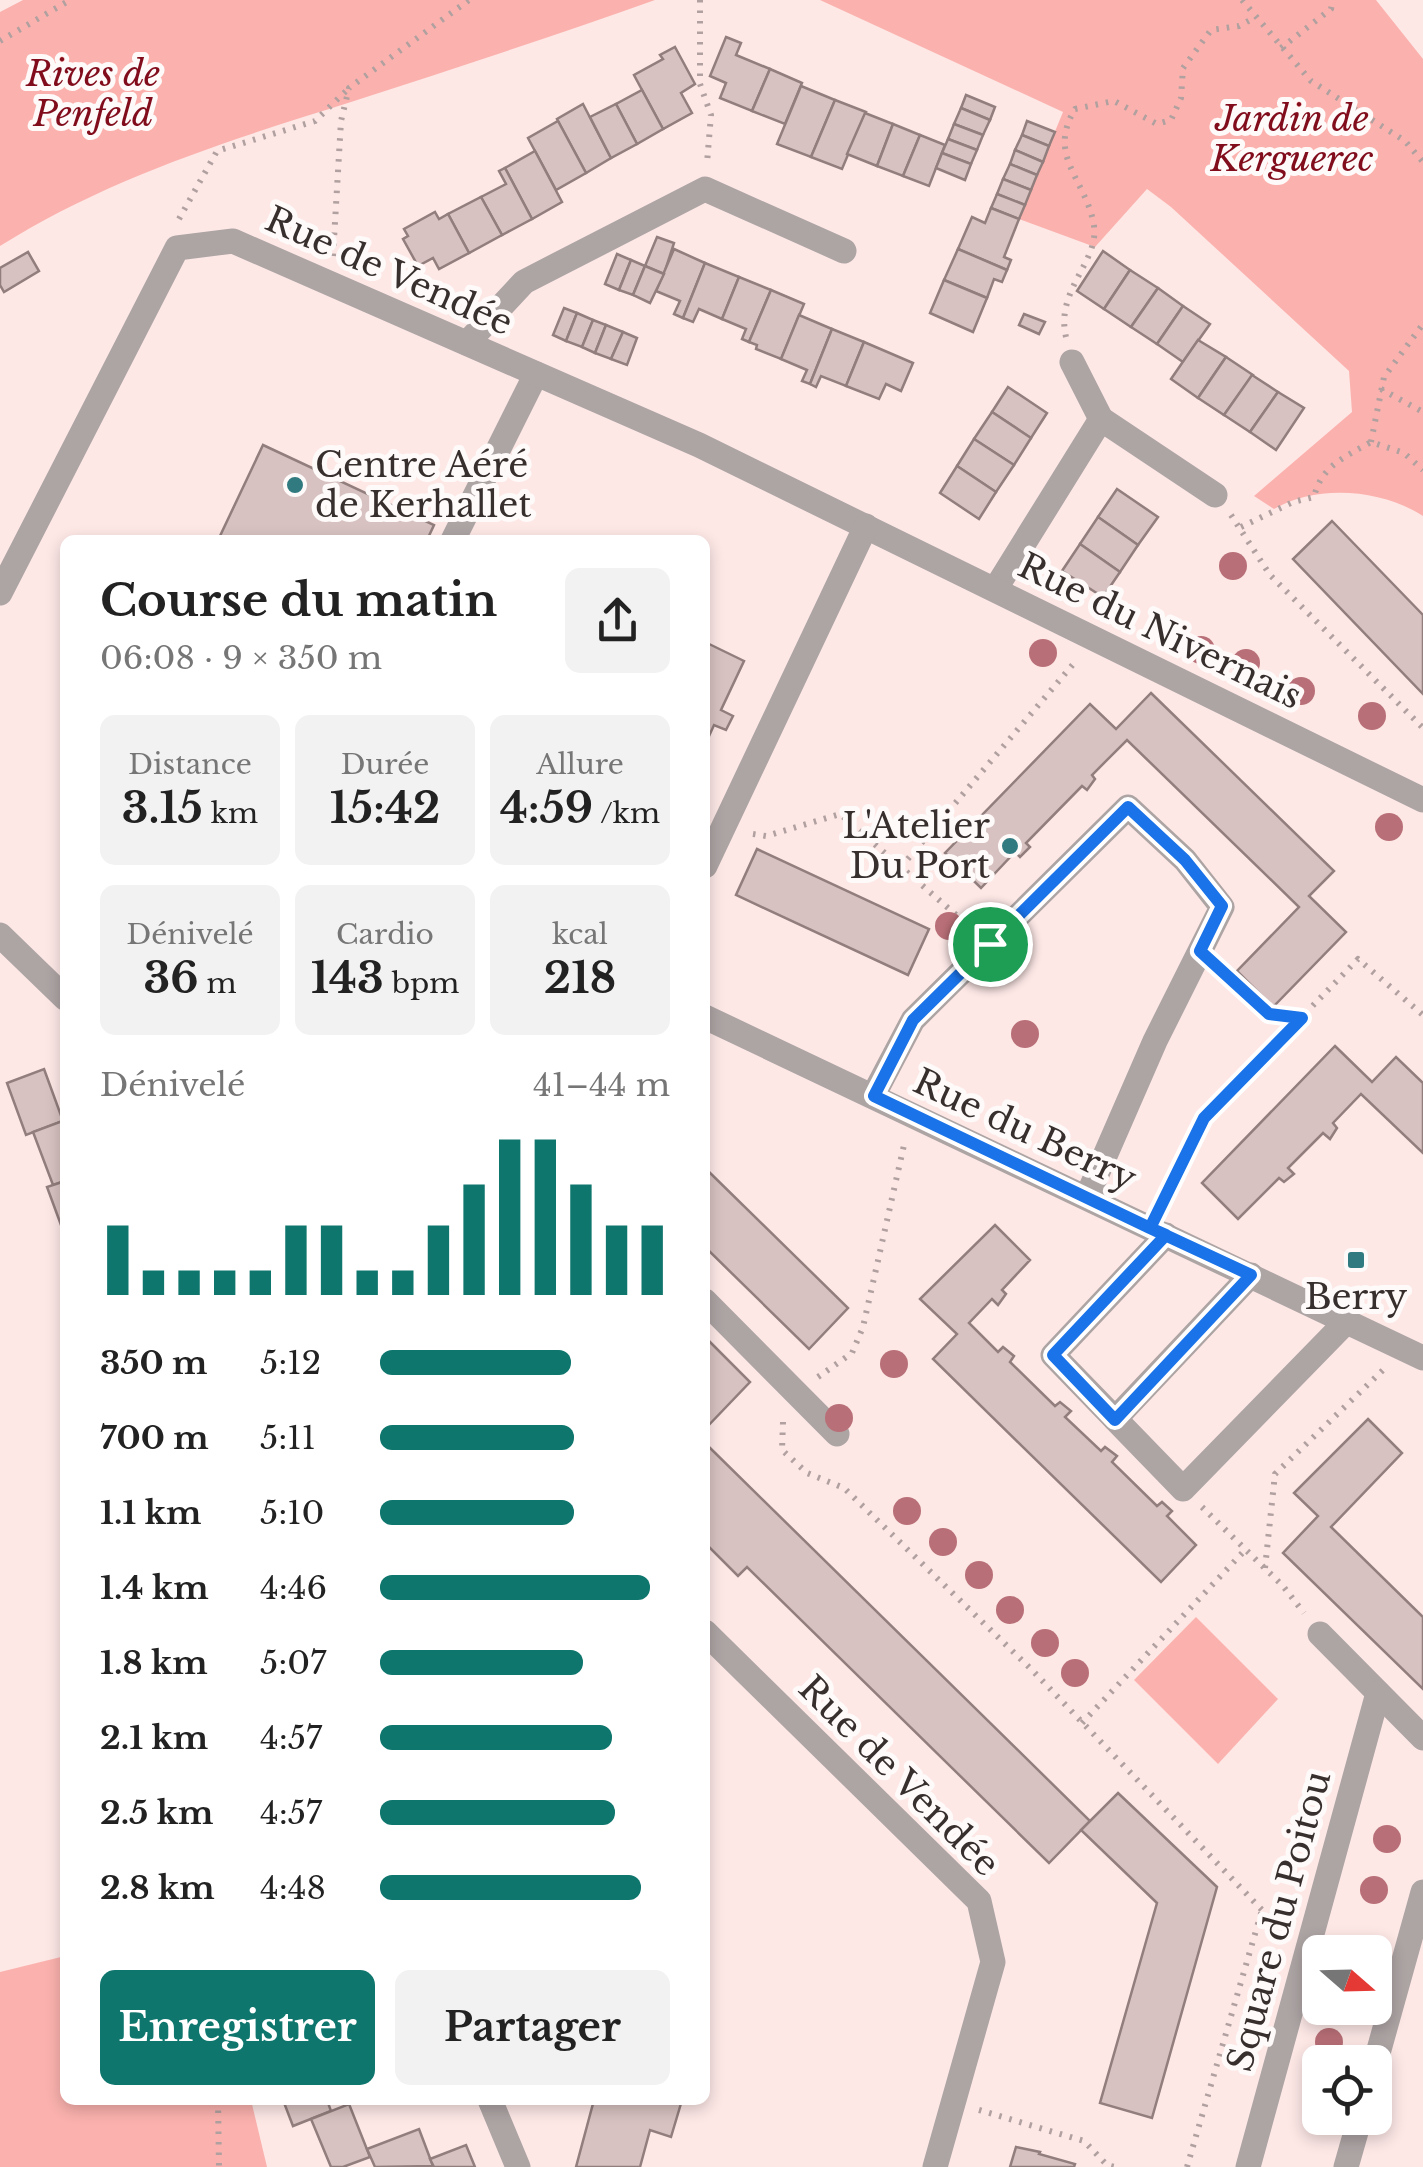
<!DOCTYPE html>
<html lang="fr">
<meta charset="utf-8">
<style>
body{margin:0;font-family:"Libre Baskerville",serif;background:#f2f2f2;color:#222;height:100vh;display:flex;flex-direction:column;font-size:38px;white-space:nowrap}
*{box-sizing:border-box;margin:0}
p{font-size:32px;color:#767676}
.icon{flex:none;width:55px;height:55px;fill:none;stroke:currentColor;stroke-width:2;stroke-linecap:round;stroke-linejoin:round}
.map{position:relative;flex:1;overflow:hidden}
.sheet{position:absolute;left:60px;top:535px;width:650px;height:1570px;display:flex;flex-direction:column;background:#fff;border-radius:15px;box-shadow:0 5px 15px #0003}
.sheet>*{flex:none}
.needle{width:65px;rotate:110deg}
.tools{position:absolute;left:1302px;top:1935px;display:grid;gap:20px}
.tools a{display:grid;place-items:center;width:90px;height:90px;border-radius:15px;background:#fff;box-shadow:0 5px 15px #0003;font-size:50px}
.pin{position:absolute;display:grid;place-items:center;width:85px;height:85px;color:#fff;margin:-42px;border:5px solid #fff;border-radius:50%;box-shadow:0 2px 10px #0007}
.round{display:grid;place-items:center;flex:none;width:105px;height:105px;border-radius:15px;background:#f2f2f2}
.head{display:flex;align-items:center;justify-content:space-between;height:170px;padding:0 40px}
h1{font-size:45px;font-weight:700;line-height:75px}
.metrics{display:grid;grid-template-columns:repeat(3,1fr);gap:15px;height:170px;padding:10px 40px}
.metrics div{display:grid;align-content:center;border-radius:15px;background:#f2f2f2;text-align:center}
.metrics b{font-size:42px;font-weight:700}
.metrics small{font-size:28px;font-weight:400}
.metrics p{font-size:28px}
.chart{height:280px;padding:20px 40px}
.chart p{display:flex;justify-content:space-between}
.chart svg{width:100%;height:180px;margin-top:10px;stroke:#0f766e;stroke-width:6}
.cta{display:flex;gap:20px;margin-top:auto;padding:20px 40px}
.cta a{flex:1;height:115px;border-radius:15px;background:#0f766e;color:#fff;font-size:40px;font-weight:700;line-height:115px;text-align:center}
.cta a+a{background:#f2f2f2;color:#222}
ul{padding:0 40px;list-style:none;font-size:32px}
li{display:grid;grid-template-columns:160px 120px 1fr;align-items:center;height:75px}
li i{height:25px;border-radius:12px;background:#0f766e}
.map>svg:first-child{display:block}
.green{fill:#fbb2ae}
.building{fill:#d7c2c1;stroke:#917e7d;stroke-width:2.5}
.lines{fill:none;stroke-linecap:round;stroke-linejoin:round}
.path{stroke:#b0a09f;stroke-width:6;stroke-dasharray:2.5 8;stroke-linecap:butt}
.minor{stroke:#ada4a4;stroke-width:25}
.tree{fill:#b96f77}
.route-casing{stroke:#fff;stroke-width:20}
.route{stroke:#1a73e8;stroke-width:12}
.poi-dot{fill:#317a80;stroke:#fefaf9;stroke-width:4}
.labels{text-anchor:middle;stroke-width:10;stroke-linejoin:round;paint-order:stroke}
.park-label{font-size:35px;font-style:italic;fill:#810c1c;stroke:#fefaf9}
.street-label{font-size:35px;fill:#372f2e;stroke:#fefaf9}
.poi-label{font-size:35px;fill:#372f2e;stroke:#fefaf9;text-anchor:start}
</style>
<div class="map">
<svg width="1423" height="2167" viewBox="0 0 1423 2167">
<rect width="100%" height="100%" fill="#fde8e6"/>
<g class="green">
<path d="M23 0H655C554 36 453 69 351 102 230 140 108 178 0 246V12Z"/>
<path d="M820 0H1376L1423 59V516C1381 489 1317 484 1274 509L1254 496 1352 412 1349 371 1171 207 1147 189 1095 247 1019 219 1063 112Z"/>
<polygon points="1196,1617 1278,1699 1218,1764 1134,1680"/>
<polygon points="65,1956 65,2100 251,2100 267,2167 0,2167 0,1972"/>
</g>
<g class="building">
<polygon points="726,37 741,43 736,55 770,69 752,111 720,98 726,83 710,76"/>
<polygon points="675,47 695,84 681,93 692,113 663,129 634,75 663,59 660,55"/>
<polygon points="770,69 802,83 785,124 752,111"/>
<polygon points="801,86 835,100 811,157 777,144"/>
<polygon points="642,90 663,129 637,144 616,104"/>
<polygon points="966,95 995,107 990,120 961,108"/>
<polygon points="835,100 866,112 842,169 811,157"/>
<polygon points="583,104 611,158 586,173 557,119"/>
<polygon points="616,104 637,144 611,158 590,117"/>
<polygon points="961,108 990,120 983,135 954,124"/>
<polygon points="865,113 893,124 877,166 847,154"/>
<polygon points="558,121 586,173 556,190 528,138"/>
<polygon points="1027,121 1055,132 1049,146 1022,135"/>
<polygon points="893,124 920,135 903,176 877,166"/>
<polygon points="954,124 983,135 977,150 948,139"/>
<polygon points="920,135 945,145 929,186 903,176"/>
<polygon points="1022,135 1049,146 1043,162 1015,150"/>
<polygon points="948,139 977,150 971,164 942,153"/>
<polygon points="1015,150 1043,162 1037,175 1010,164"/>
<polygon points="535,151 562,202 532,219 505,168"/>
<polygon points="942,153 971,164 965,180 936,168"/>
<polygon points="1010,164 1037,175 1031,190 1003,179"/>
<polygon points="505,168 532,219 502,235 481,197 506,184 499,171"/>
<polygon points="1003,179 1031,190 1025,205 997,194"/>
<polygon points="997,194 1025,205 1019,219 991,208"/>
<polygon points="481,197 502,235 469,253 448,214"/>
<polygon points="991,208 1019,219 1004,257 1011,260 1007,270 958,249 972,217 985,223"/>
<polygon points="435,212 439,219 448,214 469,253 439,269 433,258 418,266 403,239 408,236 404,229"/>
<polygon points="657,237 674,243 664,274 645,266"/>
<polygon points="674,249 705,263 683,318 674,314 680,301 656,291"/>
<polygon points="958,249 1007,270 1002,282 994,279 987,298 944,280"/>
<polygon points="1103,251 1130,270 1104,309 1077,291"/>
<polygon points="28,252 39,271 4,292 0,285 0,268"/>
<polygon points="617,254 631,260 619,290 605,284"/>
<polygon points="631,260 645,266 633,295 619,290"/>
<polygon points="705,263 739,277 722,319 699,309 693,322 683,318"/>
<polygon points="645,266 664,274 650,303 633,295"/>
<polygon points="1130,270 1158,288 1131,327 1104,309"/>
<polygon points="739,277 771,290 749,342 742,339 746,329 722,319"/>
<polygon points="944,280 987,298 973,332 930,313"/>
<polygon points="1158,288 1183,306 1157,344 1131,327"/>
<polygon points="771,290 804,304 781,359 756,349 757,345 749,342"/>
<polygon points="1183,306 1210,324 1183,362 1157,344"/>
<polygon points="564,308 577,313 566,341 553,335"/>
<polygon points="577,313 593,320 582,347 566,341"/>
<polygon points="1024,314 1045,322 1039,334 1019,325"/>
<polygon points="799,315 832,329 810,384 802,381 807,370 781,359"/>
<polygon points="593,320 606,325 595,353 582,347"/>
<polygon points="606,325 623,332 611,359 595,353"/>
<polygon points="832,329 864,342 846,386 821,376 816,387 810,384"/>
<polygon points="623,332 637,338 627,365 611,359"/>
<polygon points="1198,340 1226,357 1198,398 1171,379"/>
<polygon points="864,342 913,363 901,391 886,384 879,399 846,386"/>
<polygon points="1226,357 1253,375 1224,415 1198,398"/>
<polygon points="1252,375 1278,392 1250,432 1224,415"/>
<polygon points="1008,387 1047,413 1031,438 992,412"/>
<polygon points="1278,392 1304,408 1276,450 1250,432"/>
<polygon points="992,412 1031,438 1014,465 974,439"/>
<polygon points="974,439 1014,465 996,492 957,466"/>
<polygon points="263,445 434,525 427,540 234,540 220,536"/>
<polygon points="957,466 996,492 979,519 940,493"/>
<polygon points="1117,489 1158,517 1138,545 1098,517"/>
<polygon points="1098,517 1138,545 1120,572 1080,544"/>
<polygon points="1332,521 1423,615 1423,694 1293,559"/>
<polygon points="1080,544 1120,572 1103,597 1062,571"/>
<polygon points="705,642 744,661 721,710 733,716 726,730 714,725 705,745"/>
<polygon points="1151,693 1334,871 1309,896 1346,932 1273,1007 1237,971 1299,907 1127,740 1092,775 1095,779 1087,790 1082,786 1026,843 1030,847 1020,857 1015,852 981,888 945,853 1090,704 1116,729"/>
<polygon points="757,849 929,929 908,975 736,895"/>
<polygon points="1335,1046 1372,1082 1396,1057 1423,1083 1423,1153 1361,1094 1333,1123 1337,1128 1330,1139 1323,1133 1288,1168 1294,1174 1284,1182 1279,1178 1238,1219 1202,1183"/>
<polygon points="44,1069 63,1121 26,1135 7,1083"/>
<polygon points="65,1120 65,1181 53,1185 33,1132"/>
<polygon points="705,1168 848,1308 809,1349 705,1247"/>
<polygon points="65,1181 65,1223 61,1225 47,1187"/>
<polygon points="995,1225 1030,1260 1002,1290 1006,1294 998,1305 992,1299 969,1323 998,1352 1003,1347 1014,1356 1010,1362 1055,1406 1060,1402 1071,1411 1065,1417 1101,1451 1105,1447 1117,1456 1112,1462 1157,1506 1162,1502 1172,1511 1167,1516 1196,1545 1161,1582 933,1359 957,1334 920,1299"/>
<polygon points="705,1337 750,1382 705,1429"/>
<polygon points="1368,1419 1402,1453 1331,1527 1423,1617 1423,1689 1283,1553 1318,1516 1294,1493"/>
<polygon points="707,1445 1090,1821 1049,1863 747,1567 738,1576 705,1543"/>
<polygon points="1118,1793 1217,1887 1152,2118 1100,2103 1157,1903 1081,1830"/>
<polygon points="283,2100 327,2100 331,2111 293,2126"/>
<polygon points="594,2100 682,2100 671,2137 650,2130 640,2167 576,2167"/>
<polygon points="349,2104 370,2157 343,2167 331,2167 311,2119"/>
<polygon points="419,2129 433,2166 375,2167 367,2149"/>
<polygon points="466,2145 475,2167 434,2167 430,2159"/>
<polygon points="1016,2147 1040,2152 1039,2154 1075,2164 1074,2167 1010,2167"/>
</g>
<g class="lines">
<g class="path">
<polyline points="700,0 700,84 711,115 707,163"/>
<polyline points="1242,0 1311,81 1405,141 1423,162"/>
<polyline points="0,41 70,0"/>
<polyline points="1281,48 1331,9 1333,0"/>
<polyline points="179,219 217,151 315,121 348,89"/>
<polyline points="333,256 341,121 349,88 469,0"/>
<path d="M1066 337C1055 290 1099 262 1094 226 1087 180 1046 157 1075 109L1114 101 1157 124 1171 120 1181 98 1183 68 1211 30 1239 26 1254 18"/>
<polyline points="1381,389 1423,412"/>
<polyline points="1371,442 1384,377 1423,324"/>
<polyline points="1231,515 1270,575 1423,728"/>
<path d="M1241 527 1293 502 1314 497C1321 466 1345 457 1371 442L1404 453 1423 470"/>
<polyline points="753,834 766,836 840,814 970,927"/>
<polyline points="901,867 1075,662"/>
<polyline points="1223,972 1269,1014 1301,1018"/>
<polyline points="1162,1204 1204,1118 1358,959 1423,1015"/>
<polyline points="818,1377 852,1353 863,1327 904,1145"/>
<polyline points="783,1422 782,1450 807,1473 844,1488 1033,1671 1262,1910 1284,1925"/>
<polyline points="1202,1507 1283,1586 1304,1613"/>
<polyline points="1265,1568 1275,1474 1383,1370"/>
<polyline points="1082,1723 1246,1549"/>
<polyline points="218,2100 219,2167"/>
<polyline points="979,2110 1084,2141 1107,2165 1115,2167"/>
<polyline points="1187,2167 1262,1910"/>
</g>
<g class="minor">
<polyline points="467,343 524,282 705,189 844,251"/>
<polyline points="1072,362 1101,419"/>
<polyline points="453,540 536,374"/>
<polyline points="996,588 1101,419 1215,495"/>
<polyline points="0,593 177,248 233,241 699,445 1423,800"/>
<polyline points="705,866 866,526"/>
<polyline points="0,935 65,998"/>
<polyline points="705,1017 1423,1358"/>
<polyline points="873,1096 913,1020 1128,807 1185,860 1222,907 1155,1041 1087,1197"/>
<polyline points="1166,1235 1053,1355 1183,1489 1347,1321"/>
<polyline points="705,1301 837,1434"/>
<polyline points="1115,1419 1251,1275"/>
<polyline points="705,1632 979,1901 993,1962 935,2167"/>
<polyline points="1320,1634 1423,1738"/>
<polyline points="1375,2064 1423,1892"/>
<polyline points="490,2100 518,2167"/>
<polyline points="1248,2167 1378,1693"/>
<polyline points="1346,2167 1360,2118"/>
</g>
</g>
<g class="tree">
<circle cx="1233" cy="566" r="14"/>
<circle cx="1201" cy="650" r="14"/>
<circle cx="1043" cy="653" r="14"/>
<circle cx="1246" cy="663" r="14"/>
<circle cx="1301" cy="691" r="14"/>
<circle cx="1372" cy="716" r="14"/>
<circle cx="1389" cy="827" r="14"/>
<circle cx="949" cy="926" r="14"/>
<circle cx="1025" cy="1034" r="14"/>
<circle cx="894" cy="1364" r="14"/>
<circle cx="839" cy="1418" r="14"/>
<circle cx="907" cy="1511" r="14"/>
<circle cx="943" cy="1542" r="14"/>
<circle cx="979" cy="1575" r="14"/>
<circle cx="1010" cy="1610" r="14"/>
<circle cx="1045" cy="1643" r="14"/>
<circle cx="1075" cy="1673" r="14"/>
<circle cx="1387" cy="1839" r="14"/>
<circle cx="1374" cy="1890" r="14"/>
<circle cx="1329" cy="2042" r="14"/>
</g>
<g class="lines">
<defs>
<polyline id="route" points="990,944 913,1020 874,1096 1150,1228 1166,1235 1053,1355 1115,1420 1251,1275 1150,1228 1204,1118 1302,1018 1269,1014 1200,951 1222,906 1185,860 1128,807 990,944"/>
</defs>
<use href="#route" class="route-casing"/>
<use href="#route" class="route"/>
</g>
<g class="poi-dot">
<circle cx="295" cy="485" r="10"/>
<circle cx="1010" cy="846" r="10"/>
<rect x="1346" y="1250" width="20" height="20" rx="5"/>
</g>
<g class="labels">
<g class="park-label">
<text x="93" y="86">Rives de<tspan x="93" dy="40">Penfeld</tspan></text>
<text x="1292" y="131">Jardin de<tspan x="1292" dy="40">Kerguerec</tspan></text>
</g>
<g class="street-label">
<text transform="translate(389 271) rotate(24)" y="12">Rue de Vendée</text>
<text transform="translate(1160 631) rotate(26)" y="12">Rue du Nivernais</text>
<text transform="translate(1025 1130) rotate(25)" y="12">Rue du Berry</text>
<text transform="translate(899 1776) rotate(45)" y="12">Rue de Vendée</text>
<text transform="translate(1279 1921) rotate(-75)" y="12">Square du Poitou</text>
</g>
<g class="poi-label">
<text x="315" y="477">Centre Aéré<tspan x="315" dy="40">de Kerhallet</tspan></text>
<text x="990" y="838" text-anchor="end">L'Atelier<tspan x="990" dy="40">Du Port</tspan></text>
<text x="1356" y="1309" text-anchor="middle">Berry</text>
</g>
</g>
</svg>
<div class="tools">
<a><svg class="needle" viewBox="-14 -14 28 28"><path d="M0-13l5 13h-10z" fill="#e53935"/><path d="M0 13l5-13h-10z" fill="#767676"/></svg></a>
<a><svg class="icon" aria-label="locate" viewBox="0 0 24 24"><circle cx="12" cy="12" r="6"/><path d="M12 2v4M12 18v4M2 12h4M18 12h4"/></svg></a>
</div>
<div class="pin" style="left:990px;top:944px;background:#1e9e55"><svg class="icon" aria-label="arrive" viewBox="0 0 24 24"><path d="M6 21V4h12l-3 4 3 4H6"/></svg></div>
<section class="sheet">
<div class="head"><div><h1>Course du matin</h1><p>06:08 · 9 × 350 m</p></div><a class="round"><svg class="icon" aria-label="share" viewBox="0 0 24 24"><path d="M12 15V3M7 8l5-5 5 5M5 13v7h14v-7"/></svg></a></div>
<div class="metrics">
<div><p>Distance</p><b>3.15<small> km</small></b></div>
<div><p>Durée</p><b>15:42</b></div>
<div><p>Allure</p><b>4:59<small> /km</small></b></div>
</div>
<div class="metrics">
<div><p>Dénivelé</p><b>36<small> m</small></b></div>
<div><p>Cardio</p><b>143<small> bpm</small></b></div>
<div><p>kcal</p><b>218</b></div>
</div>
<div class="chart"><p><span>Dénivelé</span>41–44 m</p>
<svg viewBox="0 0 160 44" preserveAspectRatio="none"><path d="M5 44V27M15 44V38M25 44V38M35 44V38M45 44V38M55 44V27M65 44V27M75 44V38M85 44V38M95 44V27M105 44V17M115 44V6M125 44V6M135 44V17M145 44V27M155 44V27"/></svg>
</div>
<ul>
<li><b>350 m</b>5:12<i style="width:66%"></i></li>
<li><b>700 m</b>5:11<i style="width:67%"></i></li>
<li><b>1.1 km</b>5:10<i style="width:67%"></i></li>
<li><b>1.4 km</b>4:46<i style="width:93%"></i></li>
<li><b>1.8 km</b>5:07<i style="width:70%"></i></li>
<li><b>2.1 km</b>4:57<i style="width:80%"></i></li>
<li><b>2.5 km</b>4:57<i style="width:81%"></i></li>
<li><b>2.8 km</b>4:48<i style="width:90%"></i></li>
</ul>
<div class="cta"><a>Enregistrer</a><a>Partager</a></div>
</section>
</div>
